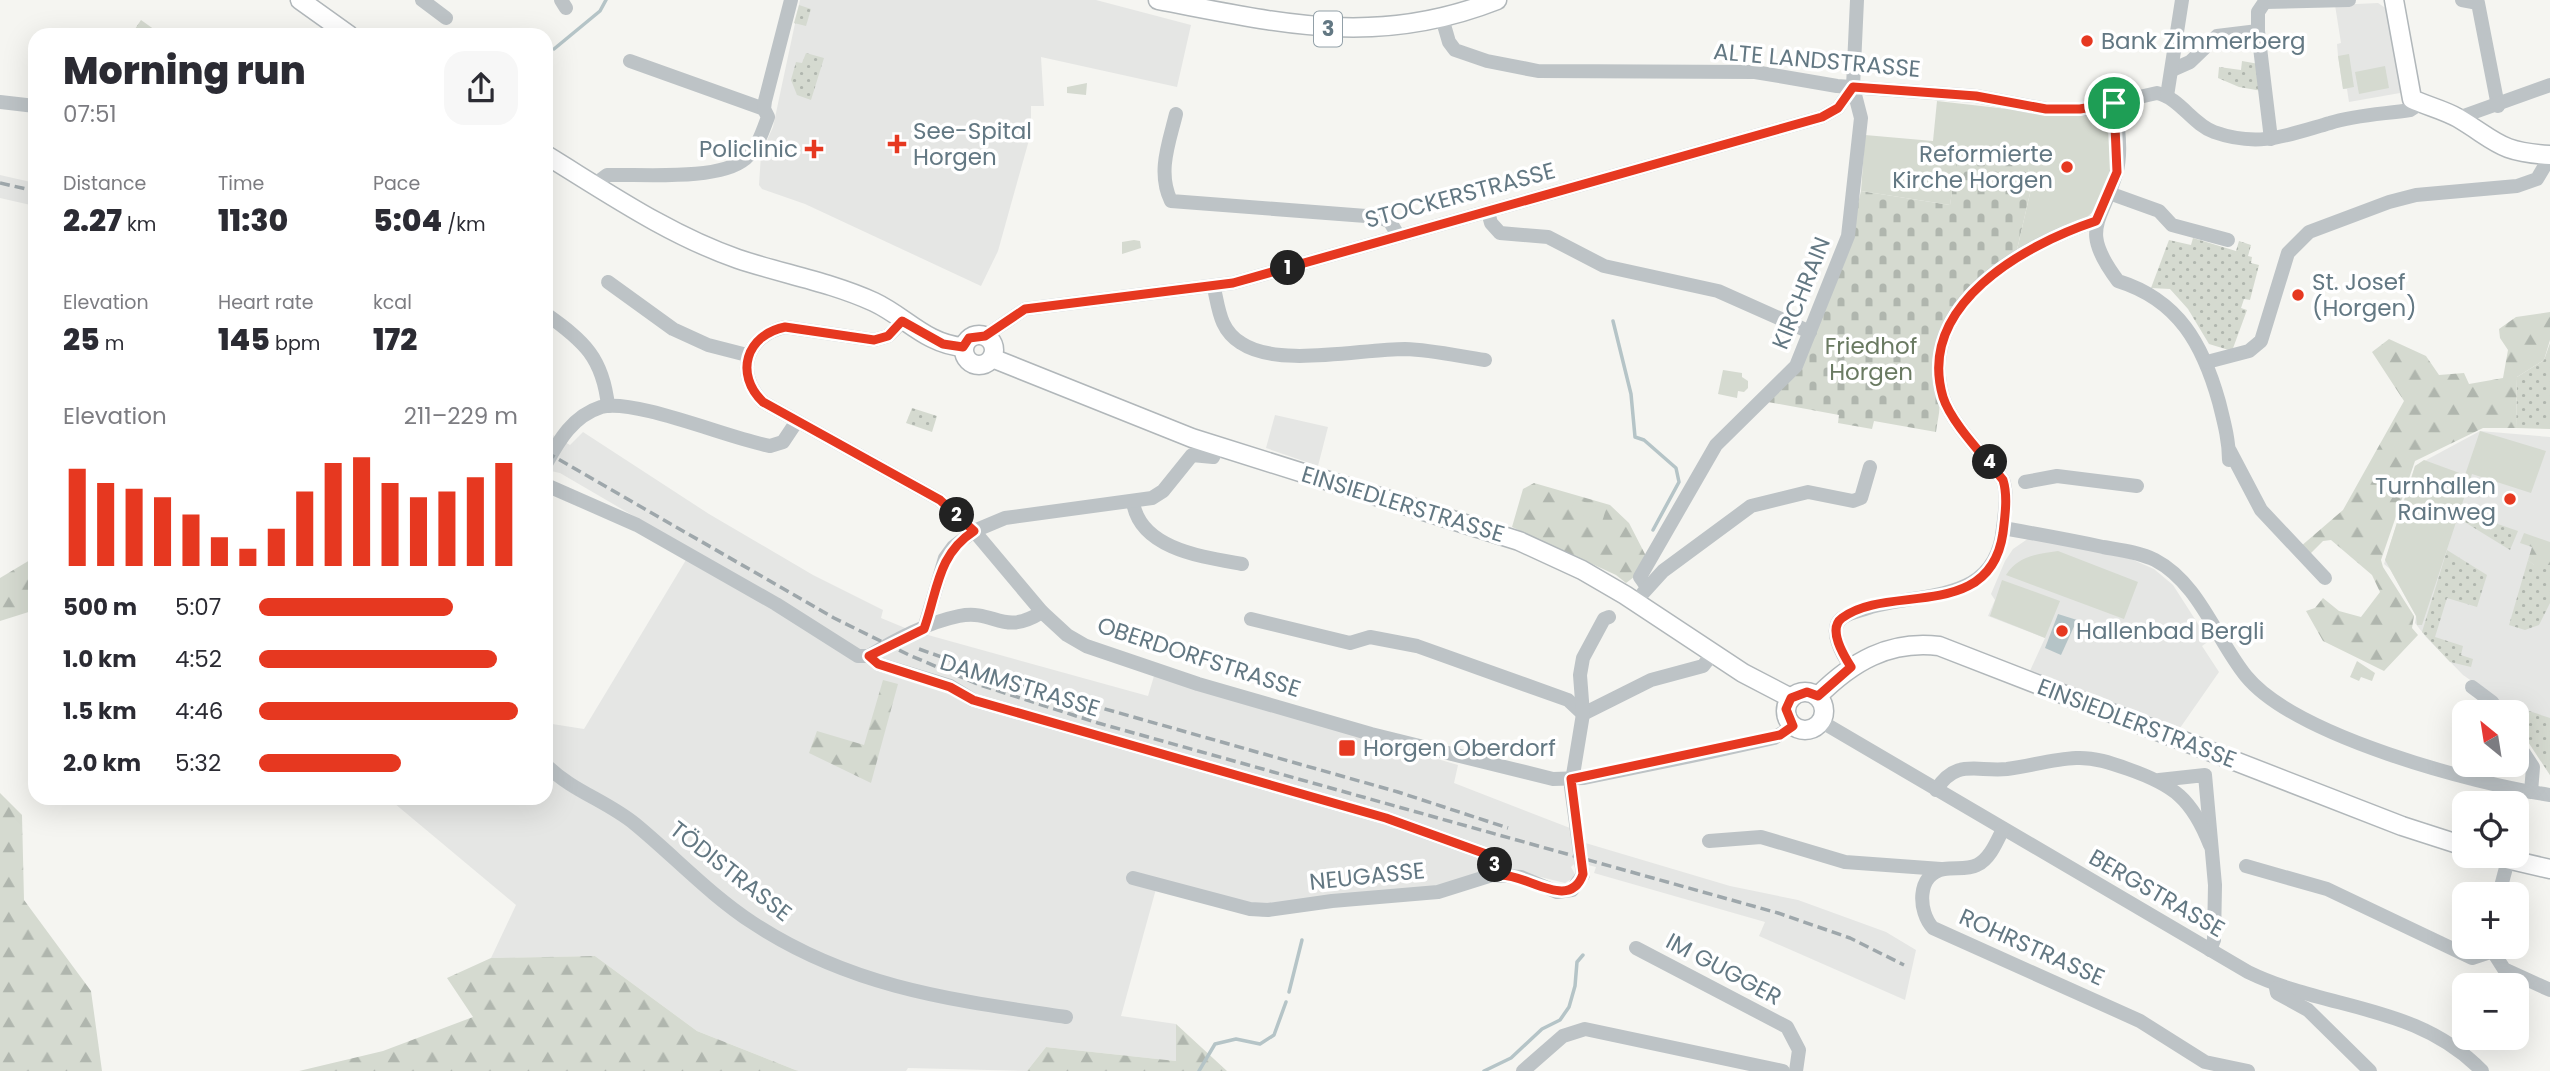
<!DOCTYPE html>
<meta charset="utf-8">
<style>
body{margin:0;font-family:Poppins,sans-serif;background:#f7f7f7;color:#2b2b33;height:100vh;display:flex;flex-direction:column;font-size:26px;white-space:nowrap}
*{box-sizing:border-box;margin:0}
p{font-size:23px;color:#7c7c81}
.icon{flex:none;width:38px;height:38px;fill:none;stroke:currentColor;stroke-width:2;stroke-linecap:round;stroke-linejoin:round}
.map{position:relative;flex:1;overflow:hidden}
.sheet{position:absolute;left:28px;top:28px;width:525px;height:777px;display:flex;flex-direction:column;background:#fff;border-radius:21px;box-shadow:0 7px 28px #0002}
.sheet>*{flex:none}
.needle{width:46px;rotate:330deg}
.buttons{position:absolute;left:2452px;top:700px;display:grid;gap:14px}
.buttons a{display:grid;place-items:center;width:77px;height:77px;border-radius:14px;background:#fff;box-shadow:0 7px 28px #0002;font-size:35px}
.pin{position:absolute;display:grid;place-items:center;width:60px;height:60px;color:#fff;margin:-30px;border:4px solid #fff;border-radius:50%;box-shadow:0 2px 7px #0007}
.km{position:absolute;width:35px;height:35px;margin:-18px;border-radius:50%;background:#222;color:#fff;font-size:19px;line-height:35px;text-align:center}
.round{display:grid;place-items:center;flex:none;width:74px;height:74px;border-radius:21px;background:#f7f7f7}
.overview{display:flex;align-items:center;justify-content:space-between;height:119px;padding:0 35px}
h1{font-size:38px;font-weight:800;line-height:52px}
.stats{display:grid;grid-template-columns:repeat(3,1fr);gap:10px;height:119px;padding:7px 35px}
.stats div{display:grid;align-content:center}
.stats b{font-size:30px;font-weight:800}
.stats small{font-size:19px;font-weight:400}
.stats p{font-size:19px}
.chart{height:196px;padding:14px 35px}
.chart p{display:flex;justify-content:space-between}
.chart svg{width:100%;height:126px;margin-top:7px;stroke:#e63820;stroke-width:6}
ul{padding:0 35px;list-style:none;font-size:23px}
li{display:grid;grid-template-columns:112px 84px 1fr;align-items:center;height:52px}
li i{height:18px;border-radius:9px;background:#e63820}
.map>svg:first-child{display:block}
.built{fill:#e5e6e4}
.grass{fill:url(#grass-dots)}
.forest{fill:url(#forest-firs)}
.cemetery{fill:url(#cemetery-stones)}
.park{fill:#d5dad0}
.water{fill:#b5c4c7}
.lines{fill:none;stroke-linecap:round;stroke-linejoin:round}
.stream{stroke:#b5c4c7;stroke-width:3.5}
.major-casing{stroke:#b1b7ba;stroke-width:21}
.minor{stroke:#bdc3c6;stroke-width:14}
.major{stroke:#fff;stroke-width:18}
.rail{stroke:#9ea7ab;stroke-width:3.5;stroke-dasharray:10 5;stroke-linecap:butt}
.route-casing{stroke:#fff;stroke-width:14}
.route{stroke:#e63820;stroke-width:9}
.poi-dot{fill:#e63820;stroke:#fff;stroke-width:2.5}
.labels{text-anchor:middle;stroke-width:7;stroke-linejoin:round;paint-order:stroke}
.shield{fill:#fff;stroke:#92a0a8;stroke-width:2}
.shield-label{font-size:21px;font-weight:bold;fill:#637883}
.poi-label{font-size:23px;fill:#637883;stroke:#fff;text-anchor:start}
.street-label{font-size:23px;fill:#637883;stroke:#fff}
.park-label{font-size:23px;fill:#6a7a62;stroke:#fff}
</style>
<div class="map">
<svg width="2550" height="1071" viewBox="0 0 2550 1071">
<defs>
<pattern id="grass-dots" width="8" height="8" patternUnits="userSpaceOnUse" patternTransform="scale(1.75)"><rect width="8" height="8" fill="#d5dad0"/><path d="M2 2h.1M6 6h.1" fill="none" stroke="#b0b6ae" stroke-width="1.8" stroke-linecap="round"/></pattern>
<pattern id="forest-firs" width="22" height="20" patternUnits="userSpaceOnUse" patternTransform="scale(1.75)"><rect width="22" height="20" fill="#d5dad0"/><path d="M5 1l3.5 6h-7zM16 11l3.5 6h-7z" fill="#b0b6ae"/></pattern>
<pattern id="cemetery-stones" width="16" height="16" patternUnits="userSpaceOnUse" patternTransform="scale(1.75)"><rect width="16" height="16" fill="#d5dad0"/><path d="M2 7V4a2 2 0 0 1 4 0v3zM10 15v-3a2 2 0 0 1 4 0v3z" fill="#b0b6ae"/></pattern>
</defs>
<rect width="100%" height="100%" fill="#f5f5f1"/>
<g class="built">
<polygon points="800,0 1096,0 1191,25 1177,87 1041,57 1044,106 1031,106 1031,133 1013,197 998,251 981,286 805,204 762,189 759,185 761,154 773,127"/>
<polygon points="2378,3 2387,9 2401,83 2400,93 2349,102 2347,89 2343,89 2338,56 2337,44 2341,43 2335,5"/>
<polygon points="0,175 35,183 35,206 0,198"/>
<polygon points="1275,415 1328,427 1318,466 1266,448"/>
<polygon points="546,431 570,445 583,432 709,514 813,575 883,610 881,618 910,630 1148,696 1154,676 1458,765 1454,783 1570,828 1572,839 1730,886 1798,900 1886,932 1916,950 1905,1000 1759,936 1765,922 1594,873 1596,867 1576,862 1571,867 1576,876 1565,883 1512,870 1501,880 1263,917 1156,889 1121,1016 1176,1024 1176,1061 1046,1047 1027,1071 908,1068 906,1071 798,1071 697,1031 595,956 491,958 516,905 388,798 546,798 546,723 584,729 692,550 560,473 546,470"/>
<polygon points="2480,431 2550,437 2550,775 2517,725 2516,712 2509,712 2502,702 2463,675 2426,637 2415,623 2416,616 2390,569 2384,564 2415,466"/>
<polygon points="2029,538 2131,559 2154,569 2173,585 2209,641 2202,646 2219,672 2180,728 2174,731 2029,673 2045,638 1988,616 1995,600 1991,594 2005,561 2013,549"/>
</g>
<g class="grass">
<polygon points="799,5 811,9 806,26 794,23"/>
<polygon points="141,20 162,35 131,35"/>
<polygon points="806,53 824,58 811,100 797,95 791,80 796,62 802,63"/>
<polygon points="2242,61 2259,64 2262,91 2239,87 2218,78 2219,67 2241,70"/>
<polygon points="2193,238 2236,251 2239,241 2251,245 2248,256 2252,257 2251,263 2259,265 2250,300 2244,299 2241,308 2247,310 2232,351 2209,344 2188,309 2170,289 2151,288 2169,240 2191,245"/>
<polygon points="2550,343 2550,429 2516,428 2517,377 2544,360"/>
<polygon points="912,408 937,416 932,432 906,423"/>
<polygon points="2466,513 2518,531 2510,550 2463,521"/>
<polygon points="2447,550 2487,575 2477,607 2447,598 2435,637 2463,646 2461,655 2473,659 2471,667 2450,662 2422,632"/>
<polygon points="2528,560 2534,565 2550,565 2550,603 2539,625 2525,630 2509,625"/>
<polygon points="2520,708 2550,718 2550,775 2517,725"/>
</g>
<g class="forest">
<polygon points="2550,312 2550,340 2544,360 2517,377 2516,428 2483,428 2415,461 2381,560 2383,567 2414,616 2412,628 2418,635 2384,671 2323,641 2306,611 2315,608 2323,598 2339,611 2361,617 2380,592 2372,575 2331,540 2323,541 2308,556 2300,547 2343,510 2404,401 2372,352 2389,339 2426,356 2439,375 2464,373 2469,384 2503,378 2508,350 2500,338 2499,329 2516,317"/>
<polygon points="1534,483 1610,505 1629,523 1646,556 1634,577 1626,583 1616,575 1512,527 1523,489"/>
<polygon points="2524,533 2550,542 2550,565 2534,565 2528,560 2532,547 2520,543"/>
<polygon points="35,557 35,610 0,621 0,578"/>
<polygon points="883,680 898,684 871,783 809,753 817,731 864,745"/>
<polygon points="0,793 22,815 24,900 91,991 102,1071 0,1071"/>
<polygon points="595,956 697,1031 798,1071 299,1071 383,1051 473,1017 447,978 491,958"/>
<polygon points="1176,1024 1227,1071 1027,1071 1046,1047 1176,1061"/>
</g>
<path class="cemetery" d="M1958 148 2031 159 2028 173 2031 189 2016 254C1972 282 1926 320 1933 379 1934 386 1938 393 1939 400 1941 410 1937 422 1936 432L1874 421 1872 429 1838 423 1839 415 1768 402 1800 367 1848 245 1861 191 1950 205Z"/>
<g class="park">
<polygon points="2349,54 2354,87 2343,89 2338,56"/>
<polygon points="2385,66 2389,88 2359,94 2355,72"/>
<polygon points="1087,83 1086,95 1067,93 1067,87"/>
<path d="M1937 101 2043 113 2095 114 2090 122 2099 128 2105 120C2123 150 2114 197 2085 219 2066 234 2038 243 2016 254L2031 189 2028 173 2030 159 1959 148 1950 205 1861 191 1865 135 1933 141Z"/>
<polygon points="1134,240 1140,241 1141,248 1122,254 1122,242"/>
<polygon points="1723,370 1742,373 1742,377 1748,381 1748,388 1744,392 1738,391 1737,398 1718,394"/>
<polygon points="2480,431 2546,451 2531,493 2472,474 2422,625 2417,625 2416,616 2385,560 2415,466 2424,460 2465,475"/>
<polygon points="1575,499 1606,509 1602,522 1571,511"/>
<path d="M2058 551 2138 582 2124 619 2006 575C2018 556 2037 554 2058 551Z"/>
<polygon points="2002,580 2060,601 2045,638 1990,616"/>
<polygon points="2357,661 2375,673 2372,681 2361,677 2359,681 2350,677"/>
</g>
<polygon class="water" points="2058,614 2077,620 2061,655 2045,648"/>
<g class="lines">
<g class="stream">
<polyline points="554,49 600,11 606,0"/>
<polyline points="1613,321 1631,394 1635,437 1644,440 1676,468 1679,482 1653,530"/>
<polyline points="1289,992 1302,940"/>
<polyline points="1199,1071 1215,1044 1236,1039 1260,1044 1274,1035 1286,1002"/>
<polyline points="1484,1071 1511,1058 1542,1029 1560,1020 1569,1007 1575,986 1577,962 1583,955"/>
</g>
<defs>
<g id="major">
<polyline points="300,0 349,35"/>
<path d="M1158 0C1281 23 1375 48 1497 0"/>
<path d="M2394 0 2412 99C2427 106 2444 110 2458 118 2498 142 2499 152 2550 155"/>
<path d="M546 155C608 193 669 235 738 259 783 274 830 282 874 302 906 317 926 344 963 347"/>
<circle cx="979" cy="350" r="15"/>
<polyline points="992,358 1192,438 1519,541 1582,570 1625,595 1743,673 1791,698"/>
<circle cx="1805" cy="711" r="19"/>
<path d="M1818 696C1852 662 1889 640 1939 646L2402 826 2464 846"/>
<polyline points="2494,856 2550,869"/>
</g>
</defs>
<use href="#major" class="major-casing"/>
<g class="minor">
<polyline points="422,0 446,18"/>
<polyline points="561,0 566,8"/>
<polyline points="2266,0 2258,12 2258,31 2271,139"/>
<polyline points="2462,0 2478,3 2498,106"/>
<polyline points="2265,2 2349,0"/>
<path d="M1442 18 1449 42 1455 50 1487 61 1538 71 1755 72 1837 86 1976 96 2046 109H2086L2157 93C2180 98 2192 124 2214 132 2259 148 2288 135 2330 123 2355 115 2384 114 2410 110L2421 103"/>
<polyline points="630,61 764,109"/>
<polyline points="2172,70 2190,62 2217,36 2258,31"/>
<polyline points="2167,96 2182,0"/>
<polyline points="0,102 35,106"/>
<path d="M2114 103C2118 123 2122 154 2116 174 2101 224 2079 229 2118 281 2179 300 2203 345 2219 402 2224 422 2229 440 2229 460"/>
<path d="M1176 114C1169 143 1157 172 1171 201L1379 217 1390 222 1398 235"/>
<polyline points="2458,118 2550,85"/>
<path d="M595 184 607 175C642 174 719 181 745 159 758 147 762 133 768 117L764 109 765 101 791 0"/>
<polyline points="2109,193 2159,211 2172,225 2228,240"/>
<polyline points="1488,212 1491,223 1500,233 1548,237 1604,266 1718,291 1810,332"/>
<polyline points="608,282 673,329 708,345 747,355"/>
<path d="M1214 288C1219 310 1220 330 1241 343 1278 368 1360 349 1405 349 1433 350 1458 356 1485 360"/>
<path d="M546 314C584 341 603 358 608 406"/>
<path d="M902 322 888 336 874 340 785 327C746 336 734 373 763 402L940 500 974 531 1042 612 1067 635 1086 646 1198 684 1371 734 1553 779 1584 778 1711 752 1774 738 1793 726"/>
<polyline points="985,336 1025,309 1233,283 1822,117 1838,108 1853,87 1857,0"/>
<polyline points="2207,362 2249,351 2261,341 2288,253 2309,232 2389,202 2416,195 2517,186 2537,179 2550,157"/>
<polyline points="2230,451 2261,510 2325,578"/>
<path d="M546 464C559 440 573 416 601 407 634 398 731 439 770 446L783 442 797 421"/>
<polyline points="2025,482 2057,476 2137,486"/>
<polyline points="546,485 637,525 776,604 858,656 869,656 878,664 950,686 973,700 1386,818 1486,854 1500,875"/>
<path d="M1133 502C1140 549 1203 557 1242 564"/>
<path d="M2003 528C2037 534 2070 540 2103 547 2120 550 2139 552 2155 560 2199 583 2216 639 2246 676 2295 736 2474 784 2550 795"/>
<polyline points="1647,587 1640,577 1716,445 1796,366 1848,236 1861,118 1853,87"/>
<polyline points="1643,593 1663,571 1751,506 1808,492 1853,501 1861,498 1870,467"/>
<polyline points="1251,619 1350,643 1370,637 1417,646 1568,700 1583,714 1651,680 1703,666 1713,653"/>
<polyline points="924,629 945,558 953,547 974,531 1005,518 1152,498 1163,491 1192,455 1213,457 1218,447"/>
<path d="M869 656C894 640 929 622 959 616 996 609 1002 637 1042 612"/>
<path d="M1851 667C1843 656 1827 629 1842 618 1849 613 1860 611 1868 608 1922 591 1996 605 2003 528 2005 512 2008 495 2003 480 1986 458 1951 423 1943 397 1916 305 2023 245 2096 221"/>
<polyline points="2472,687 2492,702 2499,712"/>
<path d="M1822 722 2248 972C2328 1011 2416 1003 2482 1071"/>
<polyline points="2516,741 2533,767 2531,792"/>
<path d="M546 765C572 791 607 801 635 824 674 856 710 895 753 923 852 988 953 1000 1066 1017"/>
<polyline points="2159,780 2205,775 2215,885 2214,940 2210,950"/>
<path d="M1936 790C1956 758 1976 772 2007 769 2030 766 2053 759 2076 758 2094 757 2111 763 2128 769 2174 785 2192 799 2210 845"/>
<path d="M2003 829C1997 841 1990 859 1977 865 1967 870 1955 867 1944 869 1916 874 1918 912 1933 928L2140 1021 2205 1062 2248 1071"/>
<polyline points="1709,841 1761,837 1845,862 1941,869"/>
<polyline points="2246,866 2327,889 2472,958 2490,952"/>
<polyline points="1133,878 1250,909 1268,910 1332,901 1438,892 1492,875 1521,877 1557,892 1572,890 1583,875 1571,787 1583,714 1580,675 1583,658 1604,619 1609,617"/>
<polyline points="2499,894 2508,860"/>
<polyline points="2490,947 2504,969 2550,990"/>
<polyline points="1636,948 1787,1027 1799,1050 1796,1071"/>
<polyline points="2276,988 2277,993 2308,1010 2370,1071"/>
<polyline points="1523,1071 1563,1036 1585,1029 1783,1071"/>
</g>
<use href="#major" class="major"/>
<g class="rail">
<polyline points="0,183 35,191"/>
<polyline points="546,452 834,618 909,655 980,685 1098,723 1778,913 1850,938 1904,965"/>
<polyline points="919,649 1024,686 1398,792 1508,828"/>
</g>
</g>
<g class="lines">
<defs>
<path id="route" d="M1853 87 1976 96 2046 109H2080L2114 103 2117 172 2096 221C2024 245 1916 305 1943 397 1951 423 1986 458 2003 480 2008 496 2005 516 2003 533 1990 623 1888 583 1842 618 1827 629 1844 656 1851 667L1818 696 1807 692 1791 698 1786 709 1793 726 1780 735 1571 779 1583 874C1570 912 1527 874 1500 875L1486 854 1386 818 973 700 950 687 878 664 869 656 924 629C938 590 937 555 974 531L940 500 763 402C734 374 746 335 785 327L874 340 888 336 902 321 943 344 963 347 969 338 985 336 1025 309 1233 283 1822 117 1838 108Z"/>
</defs>
<use href="#route" class="route-casing"/>
<use href="#route" class="route"/>
</g>
<g class="poi-dot">
<circle cx="2087" cy="41" r="7"/>
<path d="M893.5 133.5h7v7h7v7h-7v7h-7v-7h-7v-7h7z"/>
<path d="M810.5 138.5h7v7h7v7h-7v7h-7v-7h-7v-7h7z"/>
<circle cx="2067" cy="167" r="7"/>
<circle cx="2298" cy="295" r="7"/>
<circle cx="2510" cy="499" r="7"/>
<circle cx="2062" cy="631" r="7"/>
<rect x="1338" y="739" width="18" height="18" rx="3.5"/>
</g>
<g class="labels">
<rect class="shield" x="1314" y="11.5" width="28" height="35" rx="5"/>
<g class="shield-label">
<text x="1328" y="36">3</text>
</g>
<g class="poi-label">
<text x="2101" y="49">Bank Zimmerberg</text>
<text x="913" y="139">See-Spital<tspan x="913" dy="26">Horgen</tspan></text>
<text x="798" y="157" text-anchor="end">Policlinic</text>
<text x="2053" y="162" text-anchor="end">Reformierte<tspan x="2053" dy="26">Kirche Horgen</tspan></text>
<text x="2312" y="290">St. Josef<tspan x="2312" dy="26">(Horgen)</tspan></text>
<text x="2496" y="494" text-anchor="end">Turnhallen<tspan x="2496" dy="26">Rainweg</tspan></text>
<text x="2076" y="639">Hallenbad Bergli</text>
<text x="1363" y="756">Horgen Oberdorf</text>
</g>
<g class="street-label">
<text transform="translate(1817 60) rotate(5)" y="8">ALTE LANDSTRASSE</text>
<text transform="translate(1460 195) rotate(-15)" y="8">STOCKERSTRASSE</text>
<text transform="translate(1801 293) rotate(-68)" y="8">KIRCHRAIN</text>
<text transform="translate(1403 504) rotate(17)" y="8">EINSIEDLERSTRASSE</text>
<text transform="translate(1199 657) rotate(18)" y="8">OBERDORFSTRASSE</text>
<text transform="translate(1020 685) rotate(17)" y="8">DAMMSTRASSE</text>
<text transform="translate(2137 723) rotate(21)" y="8">EINSIEDLERSTRASSE</text>
<text transform="translate(731 871) rotate(38)" y="8">TÖDISTRASSE</text>
<text transform="translate(1367 876) rotate(-6)" y="8">NEUGASSE</text>
<text transform="translate(2157 893) rotate(30)" y="8">BERGSTRASSE</text>
<text transform="translate(2032 947) rotate(24)" y="8">ROHRSTRASSE</text>
<text transform="translate(1724 969) rotate(28)" y="8">IM GUGGER</text>
</g>
<g class="park-label">
<text x="1871" y="354">Friedhof<tspan x="1871" dy="26">Horgen</tspan></text>
</g>
</g>
</svg>
<div class="buttons">
<a><svg class="needle" viewBox="-14 -14 28 28"><path d="M0-13l5 13h-10z" fill="#e53935"/><path d="M0 13l5-13h-10z" fill="#7c7c81"/></svg></a>
<a><svg class="icon" aria-label="locate" viewBox="0 0 24 24"><circle cx="12" cy="12" r="6"/><path d="M12 2v4M12 18v4M2 12h4M18 12h4"/></svg></a>
<a>+</a>
<a>−</a>
</div>
<div class="pin" style="left:2114px;top:103px;background:#1e9e55"><svg class="icon" aria-label="arrive" viewBox="0 0 24 24"><path d="M6 21V4h12l-3 4 3 4H6"/></svg></div>
<b class="km" style="left:1288px;top:268px">1</b>
<b class="km" style="left:957px;top:515px">2</b>
<b class="km" style="left:1495px;top:865px">3</b>
<b class="km" style="left:1990px;top:462px">4</b>
<section class="sheet">
<div class="overview"><div><h1>Morning run</h1><p>07:51</p></div><a class="round"><svg class="icon" aria-label="share" viewBox="0 0 24 24"><path d="M12 15V3M7 8l5-5 5 5M5 13v7h14v-7"/></svg></a></div>
<div class="stats">
<div><p>Distance</p><b>2.27<small> km</small></b></div>
<div><p>Time</p><b>11:30</b></div>
<div><p>Pace</p><b>5:04<small> /km</small></b></div>
</div>
<div class="stats">
<div><p>Elevation</p><b>25<small> m</small></b></div>
<div><p>Heart rate</p><b>145<small> bpm</small></b></div>
<div><p>kcal</p><b>172</b></div>
</div>
<div class="chart"><p><span>Elevation</span>211–229 m</p>
<svg viewBox="0 0 160 44" preserveAspectRatio="none"><path d="M5 44V10M15 44V15M25 44V17M35 44V20M45 44V26M55 44V34M65 44V38M75 44V31M85 44V18M95 44V8M105 44V6M115 44V15M125 44V20M135 44V18M145 44V13M155 44V8"/></svg>
</div>
<ul>
<li><b>500 m</b>5:07<i style="width:75%"></i></li>
<li><b>1.0 km</b>4:52<i style="width:92%"></i></li>
<li><b>1.5 km</b>4:46<i style="width:100%"></i></li>
<li><b>2.0 km</b>5:32<i style="width:55%"></i></li>
</ul>
</section>
</div>
